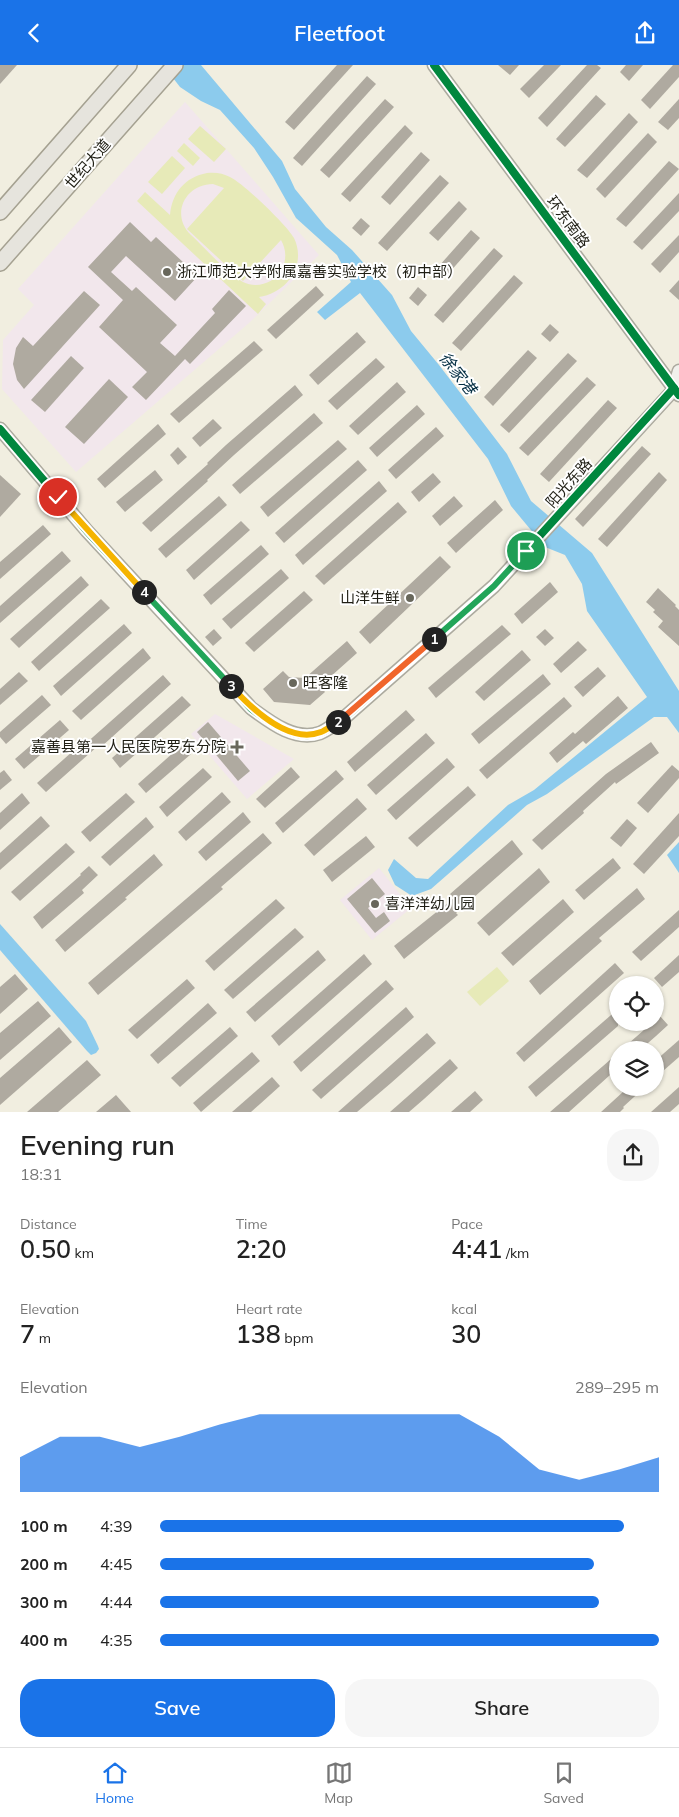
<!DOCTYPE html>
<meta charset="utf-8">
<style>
body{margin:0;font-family:Mulish,"Noto Sans SC",sans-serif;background:#f6f6f6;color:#222;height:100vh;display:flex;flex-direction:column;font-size:19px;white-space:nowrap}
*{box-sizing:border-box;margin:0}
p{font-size:16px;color:#767676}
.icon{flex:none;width:28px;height:28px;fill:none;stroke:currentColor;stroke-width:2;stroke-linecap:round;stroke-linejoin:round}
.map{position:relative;height:1047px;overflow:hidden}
.panel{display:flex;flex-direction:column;background:#fff;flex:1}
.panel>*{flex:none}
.buttons{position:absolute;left:609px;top:911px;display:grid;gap:10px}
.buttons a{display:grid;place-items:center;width:55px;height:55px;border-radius:50%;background:#fff;box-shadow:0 1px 4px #0004;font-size:25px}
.pin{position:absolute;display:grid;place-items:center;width:42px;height:42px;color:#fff;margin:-21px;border:2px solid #fff;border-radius:50%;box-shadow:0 1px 5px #0007}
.km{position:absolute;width:25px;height:25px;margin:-12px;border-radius:50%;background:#222;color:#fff;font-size:14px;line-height:25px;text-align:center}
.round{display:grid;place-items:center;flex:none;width:52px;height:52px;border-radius:20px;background:#f6f6f6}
.overview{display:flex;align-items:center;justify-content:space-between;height:85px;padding:0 20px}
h1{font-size:28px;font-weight:600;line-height:38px}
.stats{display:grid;grid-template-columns:repeat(3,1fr);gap:8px;height:85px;padding:5px 20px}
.stats div{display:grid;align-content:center}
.stats b{font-size:25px;font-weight:600}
.stats small{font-size:14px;font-weight:400}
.stats p{font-size:14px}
.chart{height:140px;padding:10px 20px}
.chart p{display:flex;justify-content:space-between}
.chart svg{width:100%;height:90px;margin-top:5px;fill:#1a73e8;opacity:.7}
.primary-button{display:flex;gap:10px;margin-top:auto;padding:10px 20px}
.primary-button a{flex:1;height:58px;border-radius:20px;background:#1a73e8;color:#fff;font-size:20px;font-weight:600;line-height:58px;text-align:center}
.primary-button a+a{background:#f6f6f6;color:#222}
ul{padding:0 20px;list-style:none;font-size:16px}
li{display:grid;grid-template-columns:80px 60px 1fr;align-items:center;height:38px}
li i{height:12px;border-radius:6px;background:#1a73e8}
header{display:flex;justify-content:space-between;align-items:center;height:65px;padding:0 20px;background:#1a73e8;color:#fff;font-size:22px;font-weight:600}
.tab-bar{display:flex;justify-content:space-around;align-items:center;height:70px;border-top:1px solid #e0e0e0;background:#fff;font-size:14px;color:#767676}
.tab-bar a{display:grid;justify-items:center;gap:2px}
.tab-bar .active{color:#1a73e8}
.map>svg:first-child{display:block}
.education{fill:#f2e7ec}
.green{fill:#e7eab8;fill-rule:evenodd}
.water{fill:#8ccbed}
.building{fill:#afaaa0}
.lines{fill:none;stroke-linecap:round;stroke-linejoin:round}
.secondary-casing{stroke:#acaa9f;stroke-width:15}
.primary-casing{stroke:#a5a191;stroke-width:18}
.secondary{stroke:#f1f1ec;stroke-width:12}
.primary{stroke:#e6e4dd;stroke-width:15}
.cycleway-casing{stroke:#fff;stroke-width:11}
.cycleway{stroke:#00873e;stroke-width:8}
.split-1-casing{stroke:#fff;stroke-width:10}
.split-2-casing{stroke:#fff;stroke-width:10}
.split-3-casing{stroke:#fff;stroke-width:10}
.split-4-casing{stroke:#fff;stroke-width:10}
.split-5-casing{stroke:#fff;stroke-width:10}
.split-1{stroke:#22a559;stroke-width:6}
.split-2{stroke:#f0652b;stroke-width:6}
.split-3{stroke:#f5b400;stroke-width:6}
.split-4{stroke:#22a559;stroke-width:6}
.split-5{stroke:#f5b400;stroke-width:6}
.poi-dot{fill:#68675b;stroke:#fff;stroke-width:2}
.labels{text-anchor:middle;stroke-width:4;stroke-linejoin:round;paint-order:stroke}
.street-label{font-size:15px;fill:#1f1e14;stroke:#fff}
.poi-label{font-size:15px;fill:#1f1e14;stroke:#fff;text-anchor:start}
.water-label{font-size:16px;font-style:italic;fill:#032d42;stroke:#fff}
</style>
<header><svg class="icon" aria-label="back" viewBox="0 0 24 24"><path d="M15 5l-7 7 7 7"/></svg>Fleetfoot<svg class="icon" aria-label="share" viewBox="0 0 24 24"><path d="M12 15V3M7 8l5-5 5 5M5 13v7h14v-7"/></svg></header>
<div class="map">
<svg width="679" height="1047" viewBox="0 0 679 1047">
<rect width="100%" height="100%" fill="#f1eee0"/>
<g class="education">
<polygon points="185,37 319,190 249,258 76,407 2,324 3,275 34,240 18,224"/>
<polygon points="215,649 294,694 247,734 191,669"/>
<polygon points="379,803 411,843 372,875 340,835"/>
</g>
<g class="green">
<polygon points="200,61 226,84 214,97 188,74"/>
<polygon points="184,78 200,93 193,101 177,86"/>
<polygon points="172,91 185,103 162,129 148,117"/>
<path d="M207 108C215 107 223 108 230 112 243 118 287 160 294 173 307 200 287 228 259 232L266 239 258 249 137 136 145 127 170 150C172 128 185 112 207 108ZM213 119 224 123 187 164 243 216 281 175C286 184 287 194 282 204 275 218 257 224 243 217 228 209 204 182 191 170 170 150 185 119 213 119Z"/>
<polygon points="497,902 509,916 480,941 467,927"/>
</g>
<g class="water">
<polygon points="163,0 201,0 282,96 295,124 326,162 352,185 392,230 411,266 439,300 507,389 531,436 592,488 679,626 679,668 667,652 654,652 547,729 527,740 431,824 412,831 395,820 388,805 394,794 416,813 428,814 508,740 534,725 647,632 587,546 582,519 565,490 545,482 511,441 488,394 360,228 325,255 317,247 351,217 337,190 296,153 273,112 254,83 220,45 201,36 180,22"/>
<polygon points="679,777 679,808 667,790"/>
<polygon points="0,859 79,948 86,956 98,981 99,984 96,988 91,990 87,986 0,885"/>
</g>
<g class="building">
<polygon points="0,0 17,0 0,19"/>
<polygon points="337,0 353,0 294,65 285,57"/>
<polygon points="498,0 519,0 510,10"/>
<polygon points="544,0 561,0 529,33 520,24"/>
<polygon points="587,0 597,0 601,3 547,62 538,53"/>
<polygon points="626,0 643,0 629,16 620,7"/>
<polygon points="673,0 679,0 679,12 650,44 641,35"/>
<polygon points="367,11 376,19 302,101 293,93"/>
<polygon points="596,30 606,39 565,82 556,74"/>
<polygon points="385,34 394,42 329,113 320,105"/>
<polygon points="679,34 679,53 668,65 658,57"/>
<polygon points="629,48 638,57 587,113 577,105"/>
<polygon points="405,60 413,68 350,137 341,129"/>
<polygon points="648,68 657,77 605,133 596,124"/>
<polygon points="421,87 430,95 390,140 381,132"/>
<polygon points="669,96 679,104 626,162 616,154"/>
<polygon points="440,110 449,118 387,186 378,178"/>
<polygon points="679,128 679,146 642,185 633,177"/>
<polygon points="459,136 467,144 438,176 429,168"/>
<polygon points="361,153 370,161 361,171 352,163"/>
<polygon points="130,157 151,177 156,172 198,211 175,236 126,191 111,207 132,226 136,222 177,260 160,278 175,291 215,248 212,244 229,225 246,241 190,299 185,294 146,335 132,322 147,307 99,262 123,235 88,202"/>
<polygon points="471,165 480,173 448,209 439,201"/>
<polygon points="679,170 679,187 660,208 651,199"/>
<polygon points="494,183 503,191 443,258 434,250"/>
<polygon points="514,210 523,218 461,286 452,278"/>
<polygon points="679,215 679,235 669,226"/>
<polygon points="316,221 324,230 276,274 267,265"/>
<polygon points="418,222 427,230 418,241 409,233"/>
<polygon points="84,226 100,240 24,324 17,315 13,299 16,283 23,272 33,281"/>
<polygon points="550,259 559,267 550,277 541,269"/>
<polygon points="357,267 366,277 318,320 309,310"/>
<polygon points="254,276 263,285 179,358 170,349"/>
<polygon points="528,285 537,293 493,341 484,332"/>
<polygon points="568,288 577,296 509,368 500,360"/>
<polygon points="71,291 84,303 45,347 31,335"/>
<polygon points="376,293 385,302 337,345 328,336"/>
<polygon points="587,312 596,320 528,391 519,383"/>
<polygon points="109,314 128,332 84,379 65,362"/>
<polygon points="397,317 406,327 358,370 349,361"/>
<polygon points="295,320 303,330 234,390 207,415 208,416 151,467 142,458 208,399 207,398 226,380"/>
<polygon points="608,335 617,343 549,417 540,409"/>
<polygon points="417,340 425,349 377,392 369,383"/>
<polygon points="314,348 323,358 240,429 232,420"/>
<polygon points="213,354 222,363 200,382 192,373"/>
<polygon points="158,359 166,369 105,423 97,414"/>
<polygon points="436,362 444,371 396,414 388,405"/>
<polygon points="338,375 347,384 268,452 260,442"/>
<polygon points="642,381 651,389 583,462 575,454"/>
<polygon points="178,382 187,392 178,400 170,390"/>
<polygon points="358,395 367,405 284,478 275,468"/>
<polygon points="155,405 163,415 125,447 116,437"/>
<polygon points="659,407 667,415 607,482 598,474"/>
<polygon points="433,408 441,417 419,437 411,427"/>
<polygon points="0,410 21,429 0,452"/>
<polygon points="379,416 387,426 303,500 295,490"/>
<polygon points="219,431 227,440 166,493 158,484"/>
<polygon points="454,431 463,441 440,461 432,451"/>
<polygon points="495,435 503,445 456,488 447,478"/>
<polygon points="398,437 407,447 324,520 315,511"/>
<polygon points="241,456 250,465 194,515 186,505"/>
<polygon points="43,460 51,469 0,514 0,497"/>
<polygon points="261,480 269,489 211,540 203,530"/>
<polygon points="62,486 71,496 0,558 0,541"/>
<polygon points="440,491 451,502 370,579 359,567"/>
<polygon points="281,504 289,513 231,564 222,554"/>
<polygon points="81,511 89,520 19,583 10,574"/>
<polygon points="550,517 558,527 522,559 514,549"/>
<polygon points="658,523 676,540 675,541 679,545 679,581 658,562 663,556 653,547 655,545 646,537"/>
<polygon points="304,526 313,535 254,587 245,578"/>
<polygon points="101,534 110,543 39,606 31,597"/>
<polygon points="124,559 132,568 61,631 53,621"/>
<polygon points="502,560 511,569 436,633 428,623"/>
<polygon points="214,564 222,573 213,581 205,572"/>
<polygon points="545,564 554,573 545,581 536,572"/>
<polygon points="347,576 357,588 320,621 325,627 310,640 274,637 263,624 283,606 289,612 305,613"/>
<polygon points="578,576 587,585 561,608 553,599"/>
<polygon points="143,583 151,593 81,655 72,646"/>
<polygon points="522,585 531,595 484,636 475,627"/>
<polygon points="598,602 606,611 583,632 574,622"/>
<polygon points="19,607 28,616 0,640 0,624"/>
<polygon points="543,609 551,619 479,679 471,669"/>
<polygon points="163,610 171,619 101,682 99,680 46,727 37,718 82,678 84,680"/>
<polygon points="42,630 51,640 6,679 0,672 0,667"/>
<polygon points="182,631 191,640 120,703 112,693"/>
<polygon points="618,631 628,643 586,679 583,676 557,698 549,688 573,667 575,669"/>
<polygon points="564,632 572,641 487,714 479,705"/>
<polygon points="406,645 415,655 355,707 347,697"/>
<polygon points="60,655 69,665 24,704 15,694"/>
<polygon points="208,657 250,706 238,716 197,667"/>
<polygon points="426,668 435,678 376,730 367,720"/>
<polygon points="651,677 659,688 616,719 615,717 583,746 584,748 542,785 532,775 606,709"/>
<polygon points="182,680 191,689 146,728 138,719"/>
<polygon points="447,693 455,702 396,755 387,745"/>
<polygon points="672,700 679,706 679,713 648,748 637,738"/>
<polygon points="291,702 300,712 265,743 256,734"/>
<polygon points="203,703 212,712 167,752 159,742"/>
<polygon points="4,705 12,715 0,725 0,708"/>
<polygon points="336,705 344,714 283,768 275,758"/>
<polygon points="468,721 476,730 417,782 408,773"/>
<polygon points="222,727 231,737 186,776 178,767"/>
<polygon points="22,728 30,738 0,765 0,748"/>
<polygon points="126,728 135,737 90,777 81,767"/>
<polygon points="357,733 367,744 314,791 304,780"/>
<polygon points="243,747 251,757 206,796 198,787"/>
<polygon points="679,748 679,771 644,809 633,799"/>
<polygon points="41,751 50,761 0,805 0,788"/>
<polygon points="146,752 154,762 110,801 101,792"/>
<polygon points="627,754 637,763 621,782 610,773"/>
<polygon points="263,768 272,778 221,822 223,824 98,930 88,918"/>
<polygon points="366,771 375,782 332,817 323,805"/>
<polygon points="512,775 523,789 456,848 458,850 404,894 394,881 454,833 450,829"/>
<polygon points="66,778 75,787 20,836 11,827"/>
<polygon points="154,789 163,800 125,833 127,834 65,887 55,875"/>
<polygon points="613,793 621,803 584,835 575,825"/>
<polygon points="89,801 98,810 82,825 84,828 42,864 33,852 81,810 80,809"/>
<polygon points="539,803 550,817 489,871 477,858"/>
<polygon points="372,813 385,829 368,843 376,853 384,847 390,856 375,868 347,834"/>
<polygon points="637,823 645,834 599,873 602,876 540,930 529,916"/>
<polygon points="276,834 285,843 214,906 205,896"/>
<polygon points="563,834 574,847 513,901 501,888"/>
<polygon points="679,845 679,862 641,896 632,887"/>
<polygon points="295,863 304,872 233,934 224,925"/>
<polygon points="318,885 326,895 255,957 246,947"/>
<polygon points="364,889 372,899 279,981 271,971"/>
<polygon points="679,890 679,907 662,922 654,913"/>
<polygon points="615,898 624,908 524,997 516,988"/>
<polygon points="15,909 28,924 0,949 0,922"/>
<polygon points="187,914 195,923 137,974 128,965"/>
<polygon points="386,915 394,924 301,1007 293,997"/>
<polygon points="38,936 51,951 0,995 0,968"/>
<polygon points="208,938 217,948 158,999 150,990"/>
<polygon points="406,942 414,952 321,1034 312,1025"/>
<polygon points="618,944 618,961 536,1032 528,1022"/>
<polygon points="660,951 668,960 656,971 640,985 621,985 652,958 655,958 655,955"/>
<polygon points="59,962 72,977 0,1040 0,1013"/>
<polygon points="230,962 238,971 180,1022 171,1013"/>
<polygon points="427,968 436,978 391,1018 357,1047 338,1047"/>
<polygon points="679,975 679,992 655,1013 655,996"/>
<polygon points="252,987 260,996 201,1047 193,1038"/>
<polygon points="618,988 618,1006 611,1011 610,1010 569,1047 550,1047"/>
<polygon points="450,994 458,1003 424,1034 409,1047 390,1047"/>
<polygon points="87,995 101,1010 58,1047 27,1047"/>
<polygon points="272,1012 280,1021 260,1039 251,1047 232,1047"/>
<polygon points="621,1022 645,1022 623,1042 624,1043 620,1047 601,1047 624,1026"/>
<polygon points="679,1022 679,1039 670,1047 651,1047"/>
<polygon points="475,1026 483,1035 470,1047 451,1047"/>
<polygon points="116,1030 131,1047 96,1047"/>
</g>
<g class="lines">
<defs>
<g id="secondary">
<polyline points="434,0 679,330"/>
<polyline points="674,323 679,306"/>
<path d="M0 364 87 466 251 643C270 657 295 677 320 668 328 665 337 657 344 653L494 521 679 319"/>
</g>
<g id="primary">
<polyline points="0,147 129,0"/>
<polyline points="0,198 175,0"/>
</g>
</defs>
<use href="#secondary" class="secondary-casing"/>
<use href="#primary" class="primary-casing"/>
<use href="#secondary" class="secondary"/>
<use href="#primary" class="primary"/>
<defs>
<g id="cycleway">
<polyline points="434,0 679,330"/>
<path d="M0 364 87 466 251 643C270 657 295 677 320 668 328 665 337 657 344 653L494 521 674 323"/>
</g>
</defs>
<use href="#cycleway" class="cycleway-casing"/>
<use href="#cycleway" class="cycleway"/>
</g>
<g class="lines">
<defs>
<polyline id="split-1" points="434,574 494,521 526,486"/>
<polyline id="split-2" points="338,657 434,574"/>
<path id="split-3" d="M231 621C250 642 288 680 321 667 326 665 332 660 338 657"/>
<polyline id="split-4" points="144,527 231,621"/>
<polyline id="split-5" points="58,432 144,527"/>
</defs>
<use href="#split-1" class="split-1-casing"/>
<use href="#split-2" class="split-2-casing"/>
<use href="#split-3" class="split-3-casing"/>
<use href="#split-4" class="split-4-casing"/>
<use href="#split-5" class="split-5-casing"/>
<use href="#split-1" class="split-1"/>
<use href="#split-2" class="split-2"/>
<use href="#split-3" class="split-3"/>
<use href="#split-4" class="split-4"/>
<use href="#split-5" class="split-5"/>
</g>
<g class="poi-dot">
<circle cx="167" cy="207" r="5"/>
<circle cx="410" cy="533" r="5"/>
<circle cx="293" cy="618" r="5"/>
<path d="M234.5 674.5h5v5h5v5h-5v5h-5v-5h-5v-5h5z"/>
<circle cx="375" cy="839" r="5"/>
</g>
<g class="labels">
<g class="street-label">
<text transform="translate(88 99) rotate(-49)" y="5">世纪大道</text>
<text transform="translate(568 157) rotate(53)" y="5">环东南路</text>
<text transform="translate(569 418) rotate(-48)" y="5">阳光东路</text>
</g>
<g class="poi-label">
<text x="177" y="212">浙江师范大学附属嘉善实验学校（初中部）</text>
<text x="400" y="538" text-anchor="end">山洋生鲜</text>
<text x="303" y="623">旺客隆</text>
<text x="226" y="687" text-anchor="end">嘉善县第一人民医院罗东分院</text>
<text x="385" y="844">喜洋洋幼儿园</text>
</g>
<g class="water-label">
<text transform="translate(458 308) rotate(52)" y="6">徐家港</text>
</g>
</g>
</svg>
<div class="buttons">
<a><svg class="icon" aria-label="locate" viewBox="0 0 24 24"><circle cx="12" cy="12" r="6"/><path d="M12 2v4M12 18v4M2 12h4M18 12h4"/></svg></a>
<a><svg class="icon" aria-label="layers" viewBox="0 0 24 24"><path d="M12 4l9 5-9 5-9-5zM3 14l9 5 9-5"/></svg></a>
</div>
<div class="pin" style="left:526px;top:486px;background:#1e9e55"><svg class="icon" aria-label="arrive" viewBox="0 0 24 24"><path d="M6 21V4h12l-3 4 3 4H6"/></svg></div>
<div class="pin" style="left:58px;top:432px;background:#d93025"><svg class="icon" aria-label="check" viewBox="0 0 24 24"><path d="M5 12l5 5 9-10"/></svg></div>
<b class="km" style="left:434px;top:574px">1</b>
<b class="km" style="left:338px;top:657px">2</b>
<b class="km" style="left:231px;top:621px">3</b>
<b class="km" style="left:144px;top:527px">4</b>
</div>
<section class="panel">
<div class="overview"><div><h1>Evening run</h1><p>18:31</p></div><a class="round"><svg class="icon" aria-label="share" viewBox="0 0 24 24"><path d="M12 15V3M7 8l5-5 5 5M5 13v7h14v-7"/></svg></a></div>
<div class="stats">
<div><p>Distance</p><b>0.50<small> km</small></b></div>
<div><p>Time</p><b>2:20</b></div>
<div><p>Pace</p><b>4:41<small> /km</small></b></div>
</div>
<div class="stats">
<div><p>Elevation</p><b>7<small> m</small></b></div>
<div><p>Heart rate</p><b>138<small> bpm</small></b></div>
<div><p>kcal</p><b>30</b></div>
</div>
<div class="chart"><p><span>Elevation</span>289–295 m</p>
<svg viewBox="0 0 160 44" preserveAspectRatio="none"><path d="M0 44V27L10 17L20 17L30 22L40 17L50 11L60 6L70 6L80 6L90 6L100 6L110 6L120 17L130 33L140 38L150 33L160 27V44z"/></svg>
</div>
<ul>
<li><b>100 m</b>4:39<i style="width:93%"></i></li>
<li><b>200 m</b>4:45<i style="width:87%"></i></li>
<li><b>300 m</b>4:44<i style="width:88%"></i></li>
<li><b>400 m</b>4:35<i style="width:100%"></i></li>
</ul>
<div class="primary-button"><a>Save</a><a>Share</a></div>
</section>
<nav class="tab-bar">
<a class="active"><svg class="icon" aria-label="home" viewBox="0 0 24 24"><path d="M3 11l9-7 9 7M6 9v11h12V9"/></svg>Home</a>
<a><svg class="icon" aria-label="map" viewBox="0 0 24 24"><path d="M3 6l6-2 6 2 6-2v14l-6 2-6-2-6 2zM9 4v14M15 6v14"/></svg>Map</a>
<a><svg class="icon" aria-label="saved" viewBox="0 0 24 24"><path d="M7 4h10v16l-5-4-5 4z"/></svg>Saved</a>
</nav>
